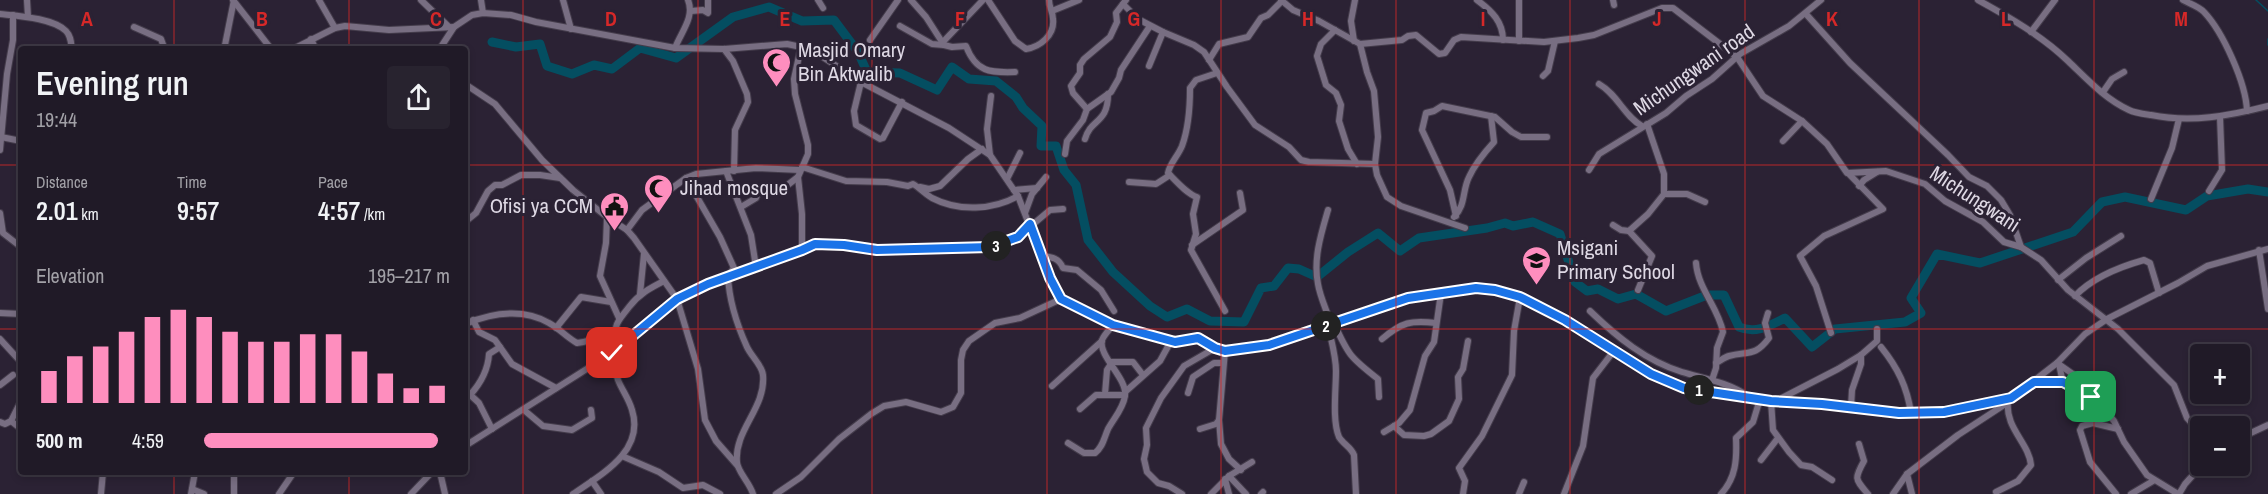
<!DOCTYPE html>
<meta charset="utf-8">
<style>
body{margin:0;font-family:"Archivo Narrow",sans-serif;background:#28232f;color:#f1f3f6;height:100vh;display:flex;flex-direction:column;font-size:22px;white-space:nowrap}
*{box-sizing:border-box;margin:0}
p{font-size:20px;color:#a2a1a7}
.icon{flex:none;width:33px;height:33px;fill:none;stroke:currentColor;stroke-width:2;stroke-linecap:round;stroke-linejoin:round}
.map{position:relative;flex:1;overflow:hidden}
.drawer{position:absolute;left:18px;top:46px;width:450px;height:429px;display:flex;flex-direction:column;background:#201a27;border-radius:6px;box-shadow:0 3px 9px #0003,0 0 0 2px #3d3844}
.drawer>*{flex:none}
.buttons{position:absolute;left:2190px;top:344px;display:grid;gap:12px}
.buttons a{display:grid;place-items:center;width:60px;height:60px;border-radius:6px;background:#201a27;box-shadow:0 3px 9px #0003,0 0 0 2px #3d3844;font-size:30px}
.pin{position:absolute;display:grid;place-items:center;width:51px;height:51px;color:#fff;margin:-26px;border-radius:12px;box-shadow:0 3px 9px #0006}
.km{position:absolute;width:30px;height:30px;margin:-15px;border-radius:50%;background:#222;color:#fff;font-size:16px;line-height:30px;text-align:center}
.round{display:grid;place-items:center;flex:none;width:63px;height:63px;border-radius:6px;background:#28232f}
.head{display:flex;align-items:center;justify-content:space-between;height:102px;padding:0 18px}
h1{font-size:33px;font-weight:600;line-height:45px}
.figures{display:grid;grid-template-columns:repeat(3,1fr);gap:9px;height:102px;padding:6px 18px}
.figures div{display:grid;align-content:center}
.figures b{font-size:26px;font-weight:600}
.figures small{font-size:16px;font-weight:400}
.figures p{font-size:16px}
.chart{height:168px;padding:12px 18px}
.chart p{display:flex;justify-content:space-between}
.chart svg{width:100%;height:108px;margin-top:6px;stroke:#fe8ebe;stroke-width:6}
ul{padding:0 18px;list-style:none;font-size:20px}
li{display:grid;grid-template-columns:96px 72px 1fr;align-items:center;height:45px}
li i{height:15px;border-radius:8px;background:#fe8ebe}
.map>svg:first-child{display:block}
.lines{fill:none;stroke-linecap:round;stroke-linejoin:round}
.stream{stroke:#044e61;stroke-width:1.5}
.river{stroke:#044e61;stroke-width:9}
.minor-casing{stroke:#443c4b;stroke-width:8}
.minor{stroke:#786e82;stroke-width:6}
.route-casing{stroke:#fff;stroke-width:12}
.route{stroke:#1a73e8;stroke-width:8}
.grid{fill:none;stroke:#d62828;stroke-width:1.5;stroke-opacity:0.55}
.labels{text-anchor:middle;stroke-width:6;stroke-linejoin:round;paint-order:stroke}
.poi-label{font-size:21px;fill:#ded8e4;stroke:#2b2234;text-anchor:start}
.street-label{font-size:21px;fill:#ded8e4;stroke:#2b2234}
.grid-label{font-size:20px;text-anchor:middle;font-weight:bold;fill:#d62828;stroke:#2b2234;stroke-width:6;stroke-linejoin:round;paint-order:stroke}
</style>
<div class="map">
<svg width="2268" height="494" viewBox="0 0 2268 494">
<rect width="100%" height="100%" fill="#2b2234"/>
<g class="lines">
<g class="stream">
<polyline points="2256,0 2268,11"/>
<polyline points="2268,39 2268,45"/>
</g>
<path class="river" d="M492 42 516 47 540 44 547 66 572 74 594 65 612 69 640 48 676 58 733 17 769 7 802 21 834 20 858 52 867 72 900 73 937 90 952 67 969 79 996 81 1016 97 1023 108 1042 126 1041 146H1056L1064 170 1076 185 1088 240 1113 272 1150 306 1167 317 1187 309 1210 321 1244 322 1261 288 1274 286 1288 268 1299 269 1317 277 1348 252 1378 233 1400 251 1419 238 1487 228 1505 223 1513 226 1533 222 1560 234 1575 282 1587 291 1598 289 1618 299 1636 294 1666 311 1707 295H1724L1739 327C1756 334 1769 326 1785 318L1812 347 1835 329 1905 322 1921 313 1911 298 1937 254 1980 263 2073 232 2102 202 2125 197 2186 210 2207 196 2248 189 2268 192"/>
<defs>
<g id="minor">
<polyline points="27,0 28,17"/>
<polyline points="233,0 272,50"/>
<polyline points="319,0 335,28"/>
<polyline points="421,0 449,27"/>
<polyline points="481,0 483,13"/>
<polyline points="563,0 571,29"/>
<polyline points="818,0 823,8"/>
<path d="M911 0 926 17 944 45 952 47 966 46C976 72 990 73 1015 72"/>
<path d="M988 0 1015 41 1026 49C1040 47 1055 35 1053 19 1053 12 1049 7 1049 0"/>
<polyline points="1281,0 1293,10 1319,21 1360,44 1402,40 1408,36 1416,35 1439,54 1445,53 1454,40 1461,37 1544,42 1578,38 1594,35 1662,8 1673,8 1737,57 1763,96 1802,121 1827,144 1847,173 1886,171 1925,184 1945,201 1983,222 2004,242 2021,247"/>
<path d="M1477 0C1492 11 1503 22 1503 40"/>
<polyline points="1519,0 1519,41"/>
<polyline points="1613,0 1614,5"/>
<path d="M1978 0C2009 17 2042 36 2068 61 2087 79 2105 99 2129 110 2135 113 2144 114 2151 115 2191 123 2229 116 2268 106"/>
<path d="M2183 0C2190 4 2198 6 2204 12 2223 32 2246 83 2247 111"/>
<polyline points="1123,4 1138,19 1163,32 1194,45 1204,52 1227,87 1255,125 1289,147 1301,160 1309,162 1375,164"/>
<polyline points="691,11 703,10 708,13 708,0"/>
<polyline points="1052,11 1079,0"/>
<path d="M0 14C18 16 53 18 66 31 71 36 71 43 72 50"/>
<polyline points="1806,14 1850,63 1948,155 1969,177 1987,186 2001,200 2010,215 2021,247 2041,260 2068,290 2118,329 2174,385 2187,418 2200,432"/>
<polyline points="900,26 932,44 944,45"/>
<polyline points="134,27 161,39 165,50"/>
<polyline points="1335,30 1321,44 1317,56 1326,85 1336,93 1341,105 1339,121 1348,149 1357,164"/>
<polyline points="2031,32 2055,0"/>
<polyline points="311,39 316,50"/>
<polyline points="870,40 898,0"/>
<polyline points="1354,41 1351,21 1355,0"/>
<polyline points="942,43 983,0"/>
<polyline points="1360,44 1367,72 1374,91 1378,137 1375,164 1377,175 1387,197 1401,206 1465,228"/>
<polyline points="801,47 794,79 795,94 808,145 808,154 798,177 802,214 802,250"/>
<path d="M675 48C681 32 695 17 688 0"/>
<polyline points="724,49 733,61 747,94 748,102 735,130 734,171"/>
<polyline points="224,50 234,0"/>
<polyline points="291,50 335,28 345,26 389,30 454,27"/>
<polyline points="439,50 454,27 472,15 483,13 511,15 536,22 675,48 724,49 787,44 801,47 815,52 861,82 949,128 990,155 1018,196 1050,278 1061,299 1113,325 1175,342 1199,338 1215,348 1225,351 1269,345 1408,298 1476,288 1495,289 1520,297 1565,320 1651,374 1684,388 1771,401 1822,404 1899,413 1944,412 2014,396 2057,363 2085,334 2107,319 2178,283 2207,266 2268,249"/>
<polyline points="1209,60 1219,44 1248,37 1261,18 1268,15 1282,1"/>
<polyline points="1149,66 1163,32"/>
<path d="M1217 73 1196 80 1190 88C1190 108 1189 127 1182 146 1178 156 1170 163 1168 173 1176 181 1187 194 1197 197L1193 214 1196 234 1191 250 1225 311"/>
<polyline points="1543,76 1548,71 1555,41"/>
<polyline points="861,82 854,111 856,125 880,139 883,138 902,102"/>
<polyline points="465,84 495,104 542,160 573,190 607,217 627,230 634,238 677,299 698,369 705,420 716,441 737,465"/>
<path d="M1599 84C1618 95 1624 116 1642 126"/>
<polyline points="2103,92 2112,79 2124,72"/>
<polyline points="1087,109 1073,93 1071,86 1080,73 1080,65 1084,59 1110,37 1117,22 1116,13 1126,0"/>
<polyline points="1,137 21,141"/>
<path d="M1085 139C1091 118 1108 124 1108 94"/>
<polyline points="1783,141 1802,121"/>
<polyline points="0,150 7,74 13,40 13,15"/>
<polyline points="1065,154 1067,141 1083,120 1087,109 1111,92 1119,78 1121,70 1150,26"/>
<polyline points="990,155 987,129 991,96"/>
<path d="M802 167 846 181 887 182 908 186 913 184C920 188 925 194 932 198 959 212 993 210 1018 196"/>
<polyline points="1589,170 1599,154 1666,113 1686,96 1712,79 1740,54 1789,26 1821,0"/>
<polyline points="726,171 751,235 756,267"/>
<path d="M686 178 720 237 734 268 728 276C729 300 737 325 747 347 751 356 762 365 763 375 766 408 734 430 737 462 737 471 750 483 753 494"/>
<polyline points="1007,179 1020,153"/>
<polyline points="1129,182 1156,184 1170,175"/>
<polyline points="1859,186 1864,180 1877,172"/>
<polyline points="920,187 929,189 940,186 968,159 982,149"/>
<polyline points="1014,190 1037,188"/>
<polyline points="2209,191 2222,170 2220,117"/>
<polyline points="1664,194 1687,194 1705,202"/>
<polyline points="2151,199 2172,148 2179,119"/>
<polyline points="741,207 756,198 759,190 785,187 798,177"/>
<path d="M1328 210C1321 234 1313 259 1318 284 1320 297 1327 311 1331 324"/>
<polyline points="0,213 3,233 21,247"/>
<polyline points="1025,213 1032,194 1046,177"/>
<polyline points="1456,216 1450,190 1422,130 1426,113 1434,111 1442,106 1495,117 1512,132 1521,137 1547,137"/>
<polyline points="607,217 606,243 600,276 619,318"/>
<path d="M1454 217C1466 205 1462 191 1469 177 1475 164 1484 153 1494 142L1491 116"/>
<polyline points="465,222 476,213 488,191 495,185 502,185 521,175 540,175 560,178"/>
<polyline points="1613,225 1621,230 1629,231 1648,214 1664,194 1664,174 1647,124"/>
<polyline points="1031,226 1050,210 1063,209"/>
<polyline points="627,230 642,210 686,178 696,174 756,168 800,170"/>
<polyline points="1629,231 1652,256 1638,290"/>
<polyline points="1192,245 1243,210 1240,193"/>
<polyline points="2259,250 2268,309"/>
<path d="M1042 256C1052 257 1059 258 1063 268L1077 270 1101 290 1114 311"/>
<path d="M1696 263C1698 289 1718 307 1723 332L1717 348 1716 368 1712 380"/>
<polyline points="2058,280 2086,258 2121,236"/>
<polyline points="640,294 644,254"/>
<path d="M2075 296C2093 277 2119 267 2144 260L2150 263 2159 293"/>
<path d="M1590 311C1617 337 1646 361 1682 372 1706 379 1727 382 1748 396"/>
<polyline points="0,313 21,314"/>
<polyline points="473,320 479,332 495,340 512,364 556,388"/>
<path d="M1334 323C1348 355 1351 358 1378 379L1379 397"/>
<path d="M465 324C492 313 523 308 549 323 559 328 566 337 577 343 599 341 591 330 606 356"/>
<path d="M1328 325C1331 340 1336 356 1336 371 1336 389 1332 421 1339 437 1343 444 1351 447 1354 455L1356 494"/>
<polyline points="556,328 581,297 611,302"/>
<polyline points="1831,333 1816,286 1800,256 1824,236 1883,209 1848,173"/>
<polyline points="0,339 21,362"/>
<path d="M1382 339C1402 322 1411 320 1436 323"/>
<path d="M621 345C611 325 617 323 629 307 639 294 650 288 664 281"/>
<path d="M1881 347C1898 368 1907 387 1911 413"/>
<polyline points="1110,362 1133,362 1143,375"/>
<path d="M1716 363C1720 361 1725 357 1729 356 1748 351 1755 357 1769 338L1765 323 1768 313"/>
<polyline points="2057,363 2087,384 2108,407"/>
<polyline points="2059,364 2063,383"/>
<polyline points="2035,382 2063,383 2082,392 2101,405 2114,421 2124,442 2147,475 2178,494"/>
<polyline points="0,385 13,375"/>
<polyline points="1052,386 1102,341"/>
<polyline points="465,390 479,403 492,429"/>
<polyline points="1125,392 1160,361 1171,341"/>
<polyline points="1188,393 1193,377 1214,363 1222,363"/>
<polyline points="1105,394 1107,370 1111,364"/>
<path d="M470 395C481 383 488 370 489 354L500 347"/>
<polyline points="1771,401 1773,430 1789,452 1801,465 1812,467 1832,480"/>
<polyline points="1776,401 1838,369 1861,355 1877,341 1877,329"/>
<polyline points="1851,407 1852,390 1861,364 1861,355"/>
<polyline points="1080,409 1096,395 1125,395"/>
<polyline points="524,410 543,426 572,430 592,418 591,410"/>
<polyline points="1219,420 1221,444 1229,459 1241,470"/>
<polyline points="11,421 21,429"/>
<polyline points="0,422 5,424 11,421 21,401"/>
<polyline points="1394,426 1404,435 1424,436 1431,434 1449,421 1459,399 1458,377 1463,369 1468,341"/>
<polyline points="1200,429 1216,424 1219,420 1225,351"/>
<polyline points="1384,432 1399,423 1410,410 1425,356 1434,342 1441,293"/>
<polyline points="2240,438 2268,425"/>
<path d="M1068 443 1084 453H1095C1103 447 1104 438 1108 429 1114 418 1123 409 1125 396 1128 379 1098 356 1102 340 1104 335 1109 330 1113 325"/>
<path d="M1859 444 1864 461C1854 479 1855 479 1868 494"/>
<polyline points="465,446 612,353 677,299 708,284 802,250 815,244 844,245 877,250 990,247 1018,237 1030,224"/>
<polyline points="622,456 659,472 683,488 703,485 720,494"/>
<polyline points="1761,460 1778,438"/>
<polyline points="234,472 234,494"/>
<polyline points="440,472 445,494"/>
<polyline points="1907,474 1912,494"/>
<polyline points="1229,476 1246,494"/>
<polyline points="1225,479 1229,494"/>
<polyline points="592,481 601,494"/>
<polyline points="192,489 204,494"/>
<path d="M1996 492 2018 481 2031 465C2029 443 2005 428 2008 402"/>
<polyline points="101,494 103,472"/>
<polyline points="191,494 195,472"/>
<polyline points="279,494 294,472"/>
<polyline points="411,494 432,472"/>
<path d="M573 494C602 474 645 451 632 410 629 399 622 390 618 380 615 371 613 362 612 353"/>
<polyline points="776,494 801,477 839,439 871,414 884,406 906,402 941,412 953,407 961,393 961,360 963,350 969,341 995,323 1020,318 1061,299"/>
<polyline points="1182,494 1169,486 1158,483 1147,472 1144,459 1147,445 1146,428 1161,398 1184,366 1215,348"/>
<polyline points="1211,494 1229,476 1252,462"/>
<polyline points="1261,494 1263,492"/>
<polyline points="1463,494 1465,481 1459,468 1482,436 1512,375 1514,331 1520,297"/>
<polyline points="1519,494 1524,482"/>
<polyline points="1564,494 1583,446 1593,378 1613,352"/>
<path d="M1721 494C1736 478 1737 459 1736 438L1753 422 1760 399"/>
<polyline points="1893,494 1907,474 1958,435 2007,403"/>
<polyline points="2116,494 2090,462 2080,430 2082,426 2093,423 2118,429"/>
<polyline points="2131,494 2153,481"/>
<polyline points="2179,494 2185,484 2202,465"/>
</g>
</defs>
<use href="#minor" class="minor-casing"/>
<use href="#minor" class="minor"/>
</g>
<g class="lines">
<defs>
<polyline id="route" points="612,353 677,299 708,284 802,250 815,244 844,245 877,250 990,247 1018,237 1030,224 1050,278 1061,299 1113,325 1175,342 1198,338 1215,348 1225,351 1269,345 1408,298 1476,288 1495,290 1520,297 1565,320 1651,374 1684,388 1771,401 1822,404 1899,413 1944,412 2011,398 2034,382 2063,382 2091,397"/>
</defs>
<use href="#route" class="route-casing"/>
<use href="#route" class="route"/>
</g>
<path class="grid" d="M174 0V50M349 0V50M523 0V494M698 0V494M872 0V494M1047 0V494M1221 0V494M1396 0V494M1570 0V494M1745 0V494M1919 0V494M2094 0V494M0 165H21M465 165H2268M0 329H21M465 329H2268M174 472V494M349 472V494"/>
<defs>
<symbol id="mosque-pin" viewBox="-11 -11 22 30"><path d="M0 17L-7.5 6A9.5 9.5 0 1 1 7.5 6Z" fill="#fe8ebe" stroke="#2b2234"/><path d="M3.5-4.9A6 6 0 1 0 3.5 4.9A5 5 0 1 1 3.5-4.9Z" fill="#111"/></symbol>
<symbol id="civic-pin" viewBox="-11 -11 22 30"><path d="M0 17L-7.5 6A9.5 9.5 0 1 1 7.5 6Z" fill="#fe8ebe" stroke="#2b2234"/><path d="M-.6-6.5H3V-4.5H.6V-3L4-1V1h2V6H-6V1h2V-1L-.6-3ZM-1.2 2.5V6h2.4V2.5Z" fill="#111"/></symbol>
<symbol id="school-pin" viewBox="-11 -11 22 30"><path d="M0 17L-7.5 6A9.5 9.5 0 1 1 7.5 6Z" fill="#fe8ebe" stroke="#2b2234"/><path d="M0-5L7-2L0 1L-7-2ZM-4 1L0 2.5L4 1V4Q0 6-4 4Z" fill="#111"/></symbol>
</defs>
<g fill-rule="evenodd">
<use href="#mosque-pin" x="760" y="46" width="33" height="45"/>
<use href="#mosque-pin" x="642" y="172" width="33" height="45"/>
<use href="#civic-pin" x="598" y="190" width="33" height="45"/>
<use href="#school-pin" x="1520" y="244" width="33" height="45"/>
</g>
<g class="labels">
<g class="poi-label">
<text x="798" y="57">Masjid Omary<tspan x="798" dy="24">Bin Aktwalib</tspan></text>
<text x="680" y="195">Jihad mosque</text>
<text x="593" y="213" text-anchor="end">Ofisi ya CCM</text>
<text x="1557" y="255">Msigani<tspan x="1557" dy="24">Primary School</tspan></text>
</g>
<g class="street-label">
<text transform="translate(1694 70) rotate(-35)" y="7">Michungwani road</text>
<text transform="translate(1975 199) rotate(33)" y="7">Michungwani</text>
</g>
</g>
<g class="grid-label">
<text x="87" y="26">A</text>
<text x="262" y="26">B</text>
<text x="436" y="26">C</text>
<text x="611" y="26">D</text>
<text x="785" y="26">E</text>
<text x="960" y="26">F</text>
<text x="1134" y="26">G</text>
<text x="1308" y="26">H</text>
<text x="1483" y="26">I</text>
<text x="1657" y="26">J</text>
<text x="1832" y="26">K</text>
<text x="2006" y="26">L</text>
<text x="2181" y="26">M</text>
</g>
</svg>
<div class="buttons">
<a>+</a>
<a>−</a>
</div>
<div class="pin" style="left:2091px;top:397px;background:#1e9e55"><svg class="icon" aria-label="arrive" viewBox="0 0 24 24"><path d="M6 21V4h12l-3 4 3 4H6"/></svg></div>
<div class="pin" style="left:612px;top:353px;background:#d93025"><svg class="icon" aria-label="check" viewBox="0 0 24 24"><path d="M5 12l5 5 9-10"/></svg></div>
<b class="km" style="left:1699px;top:390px">1</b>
<b class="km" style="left:1326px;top:326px">2</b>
<b class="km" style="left:996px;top:246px">3</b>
<section class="drawer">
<div class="head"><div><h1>Evening run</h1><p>19:44</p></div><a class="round"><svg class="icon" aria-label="share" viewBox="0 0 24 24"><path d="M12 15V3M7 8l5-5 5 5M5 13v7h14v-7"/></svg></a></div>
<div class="figures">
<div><p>Distance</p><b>2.01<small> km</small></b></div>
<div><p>Time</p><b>9:57</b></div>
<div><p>Pace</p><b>4:57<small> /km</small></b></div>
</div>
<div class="chart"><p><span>Elevation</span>195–217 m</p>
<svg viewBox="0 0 160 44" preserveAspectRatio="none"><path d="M5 44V31M15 44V25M25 44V21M35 44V15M45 44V9M55 44V6M65 44V9M75 44V15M85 44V19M95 44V19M105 44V16M115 44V16M125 44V23M135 44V32M145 44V38M155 44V37"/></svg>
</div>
<ul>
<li><b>500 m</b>4:59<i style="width:95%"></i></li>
</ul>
</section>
</div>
